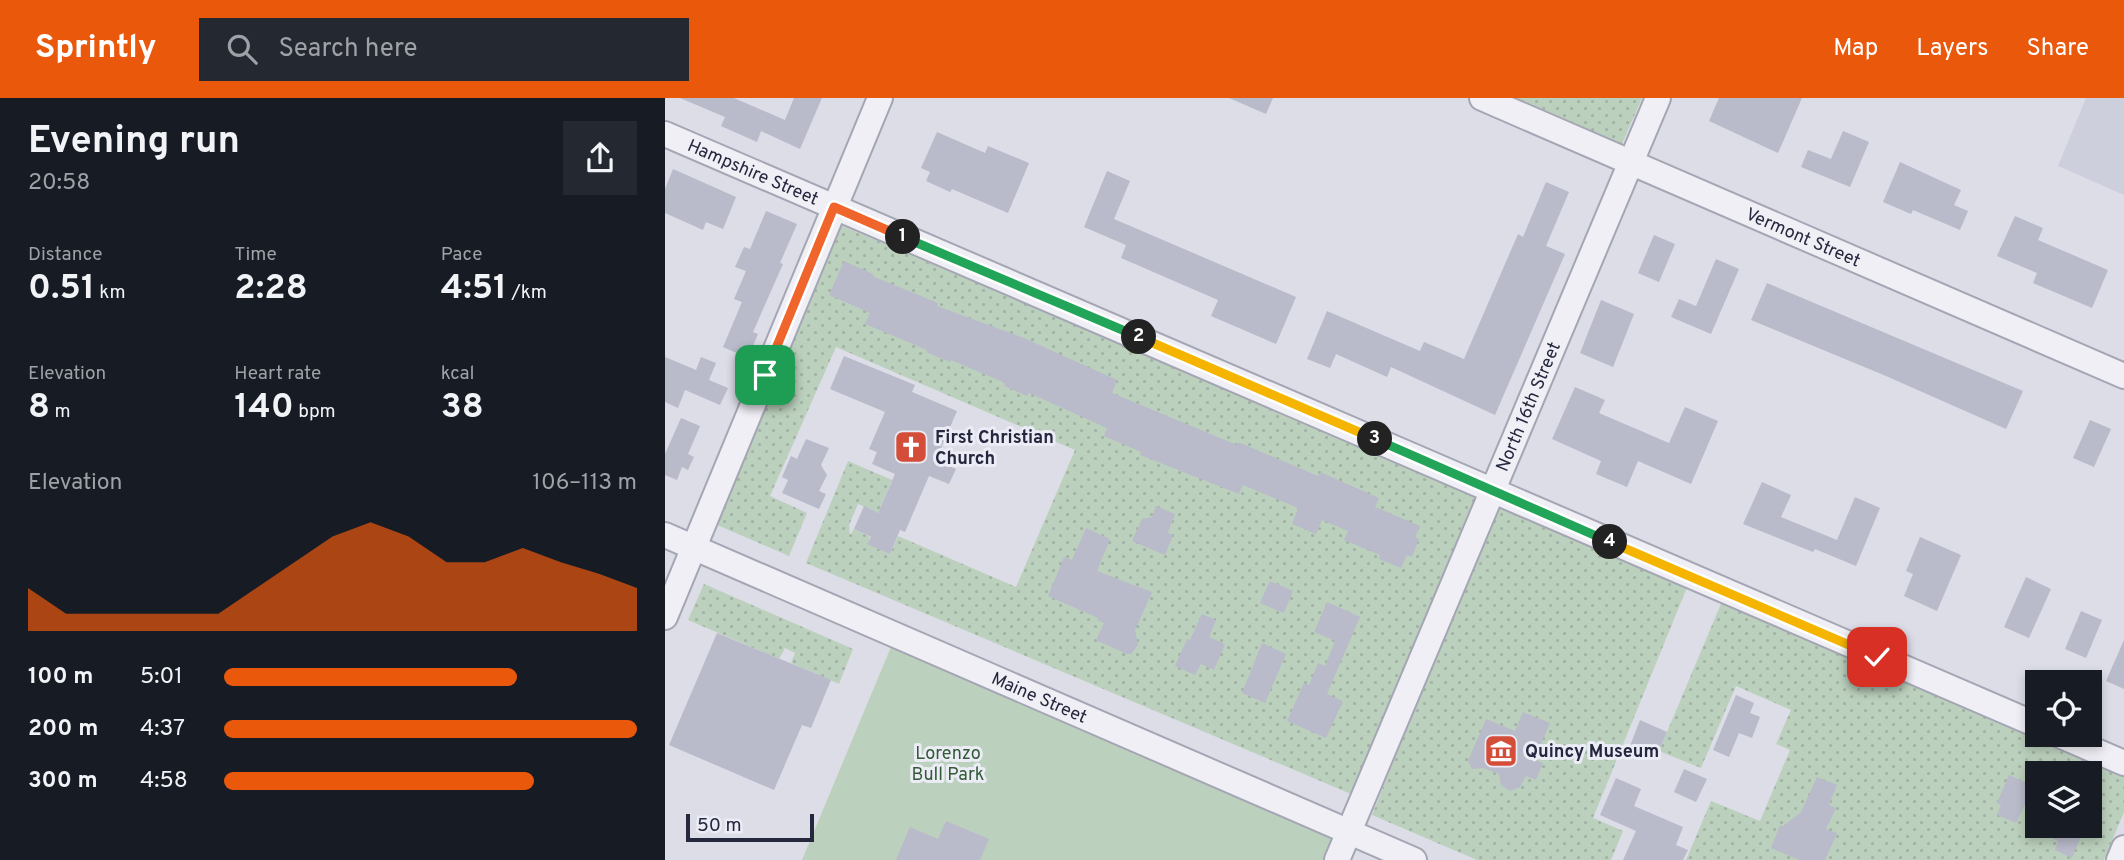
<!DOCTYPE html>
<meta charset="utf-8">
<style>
body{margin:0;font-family:Overpass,sans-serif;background:#242831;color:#f1f3f6;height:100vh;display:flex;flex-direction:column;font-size:26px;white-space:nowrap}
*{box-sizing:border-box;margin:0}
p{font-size:23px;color:#9ea1a6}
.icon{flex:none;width:38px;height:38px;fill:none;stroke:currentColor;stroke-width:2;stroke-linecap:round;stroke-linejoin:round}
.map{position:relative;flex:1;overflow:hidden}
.sheet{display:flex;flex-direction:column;background:#171b24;width:665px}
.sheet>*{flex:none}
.buttons{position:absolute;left:1360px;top:572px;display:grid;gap:14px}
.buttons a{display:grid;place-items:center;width:77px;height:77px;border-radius:0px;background:#171b24;box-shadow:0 4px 10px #0003;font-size:35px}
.scale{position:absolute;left:21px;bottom:18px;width:128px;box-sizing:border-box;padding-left:7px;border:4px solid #25273e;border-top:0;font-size:19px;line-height:24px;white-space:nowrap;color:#25273e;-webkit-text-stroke:5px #ebecf5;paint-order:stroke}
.pin{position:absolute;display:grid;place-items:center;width:60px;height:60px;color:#fff;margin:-30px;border-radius:14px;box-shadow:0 4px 10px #0006}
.km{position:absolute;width:35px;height:35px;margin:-18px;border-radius:50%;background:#222;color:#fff;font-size:19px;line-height:35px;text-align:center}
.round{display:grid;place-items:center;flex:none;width:74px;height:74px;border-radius:0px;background:#242831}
.overview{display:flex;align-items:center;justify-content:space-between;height:119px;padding:0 28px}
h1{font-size:38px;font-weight:700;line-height:52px}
.metrics{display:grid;grid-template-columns:repeat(3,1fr);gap:10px;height:119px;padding:7px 28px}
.metrics div{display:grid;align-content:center}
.metrics b{font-size:35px;font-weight:700}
.metrics small{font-size:19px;font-weight:400}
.metrics p{font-size:19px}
.chart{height:196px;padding:14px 28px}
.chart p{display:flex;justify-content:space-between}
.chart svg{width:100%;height:126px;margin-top:7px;fill:#ea580c;opacity:.7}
ul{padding:0 28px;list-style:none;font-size:23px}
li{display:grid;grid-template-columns:112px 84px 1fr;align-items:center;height:52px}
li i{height:18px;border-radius:9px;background:#ea580c}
header{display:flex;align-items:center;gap:42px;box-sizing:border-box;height:98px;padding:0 35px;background:#ea580c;color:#fff}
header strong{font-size:33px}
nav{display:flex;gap:38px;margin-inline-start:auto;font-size:24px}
.search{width:490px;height:63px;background:#242831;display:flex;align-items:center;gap:18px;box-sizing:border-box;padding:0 24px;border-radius:0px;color:#9ea1a6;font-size:26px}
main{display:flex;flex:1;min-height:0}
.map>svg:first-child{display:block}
.built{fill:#cecfdc}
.grass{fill:url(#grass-dots);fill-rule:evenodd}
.park{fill:#bcd1bd}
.building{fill:#b9baca}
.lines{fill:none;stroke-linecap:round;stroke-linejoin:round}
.minor-casing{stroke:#a5a6b4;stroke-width:28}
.minor{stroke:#efeff5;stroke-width:24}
.split-1-casing{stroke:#fff;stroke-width:14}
.split-2-casing{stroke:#fff;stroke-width:14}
.split-3-casing{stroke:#fff;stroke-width:14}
.split-4-casing{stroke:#fff;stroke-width:14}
.split-5-casing{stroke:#fff;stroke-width:14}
.split-1{stroke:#f0652b;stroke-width:9}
.split-2{stroke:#22a559;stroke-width:9}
.split-3{stroke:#f5b400;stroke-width:9}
.split-4{stroke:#22a559;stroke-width:9}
.split-5{stroke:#f5b400;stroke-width:9}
.labels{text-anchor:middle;stroke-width:6;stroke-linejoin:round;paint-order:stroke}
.street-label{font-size:18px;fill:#25273e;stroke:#ebecf5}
.poi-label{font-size:18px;font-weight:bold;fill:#25273e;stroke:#ebecf5;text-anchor:start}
.park-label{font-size:18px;fill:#325a35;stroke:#ebecf5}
</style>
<header>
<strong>Sprintly</strong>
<div class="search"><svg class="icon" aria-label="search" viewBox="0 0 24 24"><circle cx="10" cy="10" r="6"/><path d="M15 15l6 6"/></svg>Search here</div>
<nav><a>Map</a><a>Layers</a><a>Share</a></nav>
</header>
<main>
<section class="sheet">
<div class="overview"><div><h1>Evening run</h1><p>20:58</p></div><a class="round"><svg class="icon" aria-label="share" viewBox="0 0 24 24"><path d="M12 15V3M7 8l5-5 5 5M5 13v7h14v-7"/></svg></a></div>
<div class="metrics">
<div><p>Distance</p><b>0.51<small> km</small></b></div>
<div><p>Time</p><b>2:28</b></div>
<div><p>Pace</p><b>4:51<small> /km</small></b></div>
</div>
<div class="metrics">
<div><p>Elevation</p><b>8<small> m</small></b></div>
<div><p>Heart rate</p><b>140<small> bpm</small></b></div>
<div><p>kcal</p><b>38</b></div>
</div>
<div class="chart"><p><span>Elevation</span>106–113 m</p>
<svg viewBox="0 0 160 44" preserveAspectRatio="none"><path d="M0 44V29L10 38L20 38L30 38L40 38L50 38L60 29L70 20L80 11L90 6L100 11L110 20L120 20L130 15L140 20L150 24L160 29V44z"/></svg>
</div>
<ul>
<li><b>100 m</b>5:01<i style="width:71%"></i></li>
<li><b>200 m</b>4:37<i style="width:100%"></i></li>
<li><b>300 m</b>4:58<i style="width:75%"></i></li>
</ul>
</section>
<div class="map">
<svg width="1459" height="762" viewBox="0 0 1459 762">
<defs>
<pattern id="grass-dots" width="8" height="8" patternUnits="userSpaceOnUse" patternTransform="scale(1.75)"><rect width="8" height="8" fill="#bcd1bd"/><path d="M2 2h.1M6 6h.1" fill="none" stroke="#a1b3a4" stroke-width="1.8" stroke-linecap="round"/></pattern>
</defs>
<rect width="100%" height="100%" fill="#dcdde7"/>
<polygon class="built" points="1421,0 1459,0 1459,97 1393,68"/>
<g class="grass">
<polygon points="852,0 977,0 957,46"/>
<polygon points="175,127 812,397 686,696 141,465 183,363 227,382 213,415 193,406 184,427 185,437 189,431 205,439 203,446 225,456 233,438 351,489 410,352 171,249 105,398 142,415 124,458 50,426"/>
<polygon points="832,405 1023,487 928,720 958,733 946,762 812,762 707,717"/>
<polygon points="39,486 188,551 174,586 126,565 130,555 120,550 114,561 23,522"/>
<path d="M1058 501 1459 676V714L1439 762H1021L1046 703 1095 723 1125 652 1111 646 1126 612 1071 588 1036 670 994 653ZM1372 676H1424V728H1372Z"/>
</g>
<polygon class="park" points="231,537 684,732 672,762 137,762"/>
<g class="building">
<polygon points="15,0 69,0 120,22 129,0 157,0 135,51 96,33 92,44 56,28 60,19"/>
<polygon points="564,0 608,0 601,16"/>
<polygon points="1054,0 1137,0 1113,55 1044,23"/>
<polygon points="1178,33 1204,44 1185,89 1136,69 1143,52 1166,61"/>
<polygon points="272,34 320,55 323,48 364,65 343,115 287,91 285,94 261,83 265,74 256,70"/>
<polygon points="1235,64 1296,92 1289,107 1303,113 1295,132 1248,112 1246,116 1218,104"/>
<polygon points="8,71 71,99 58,131 41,124 38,132 0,115 0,91"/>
<polygon points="442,73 465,83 449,121 631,199 611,246 546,218 553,202 456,160 461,147 419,129"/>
<polygon points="881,84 904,94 881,148 900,156 830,317 726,269 722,279 671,256 665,270 642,261 662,213 755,253 759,244 799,261 853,136 858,139"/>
<polygon points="101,113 132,126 115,165 118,166 88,234 93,236 83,260 58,249 77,204 69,201 81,173 70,169 79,149 85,151"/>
<polygon points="1350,118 1378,130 1373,142 1443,172 1427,210 1368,185 1372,175 1332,158"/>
<polygon points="989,137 1010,146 994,184 973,175"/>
<polygon points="1051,161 1074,171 1046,236 1006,219 1014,201 1031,208"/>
<polygon points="179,163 208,176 207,178 273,205 272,208 359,240 452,282 447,295 572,347 573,344 653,378 655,374 714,400 710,409 755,428 750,439 754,441 747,459 742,457 736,470 714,461 715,457 679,442 683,433 657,422 651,436 627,426 633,410 578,387 574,396 475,357 476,354 439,338 442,330 364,295 362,298 339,288 340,285 286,262 285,264 261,254 262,252 200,226 205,215 164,197"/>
<polygon points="1102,185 1358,293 1341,331 1221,278 1086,222"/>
<polygon points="936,202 969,216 948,269 915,255"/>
<polygon points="179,258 250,287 247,294 292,313 271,362 291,371 284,386 264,378 240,434 235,432 225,456 202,446 206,439 189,431 199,408 213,415 230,376 207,366 212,354 204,351 220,314 165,291"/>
<polygon points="0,259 31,272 36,259 51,265 44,282 63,290 55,307 20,292 13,310 0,304"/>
<polygon points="910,289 940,302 934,315 1004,345 1020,309 1053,323 1026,386 973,363 962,389 931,376 936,363 887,341"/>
<polygon points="16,320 35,328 23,356 29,359 23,372 17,369 12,382 0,377 0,356"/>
<polygon points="1425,322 1446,331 1429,369 1408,360"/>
<polygon points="141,341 164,350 156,367 162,377 154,393 161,396 154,411 117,395 123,382 117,379 126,358 132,361"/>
<polygon points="1097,384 1126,397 1116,419 1172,442 1190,399 1215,410 1191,468 1150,451 1148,454 1078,426"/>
<polygon points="491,408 510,416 503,435 508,437 500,457 467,443 477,421 487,419"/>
<polygon points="421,430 445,441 432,473 487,494 470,532 473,547 466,556 462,556 431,542 439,525 432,522 433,520 383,498 399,459 407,462"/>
<polygon points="1255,439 1296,457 1272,513 1239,498 1248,476 1241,473"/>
<polygon points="1361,479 1386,491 1364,540 1339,529"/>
<polygon points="605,483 628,493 619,515 595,505"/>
<polygon points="662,504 695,519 662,596 678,603 661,640 622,623 639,585 644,587 653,565 660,568 670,543 649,534"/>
<polygon points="1416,513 1437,522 1421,560 1400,551"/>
<polygon points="537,516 551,522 544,539 560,546 549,572 536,566 530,577 510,568 522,541 525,542"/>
<polygon points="52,535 166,582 146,630 137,627 109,692 4,647"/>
<polygon points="1459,542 1459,591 1441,583"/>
<polygon points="597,545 621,556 600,605 577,595"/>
<polygon points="1071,597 1089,605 1085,615 1095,619 1087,640 1074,635 1064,659 1048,652"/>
<polygon points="858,614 885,625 869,662 878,665 871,682 861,678 855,689 845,693 836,687 834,676 818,670 807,671 803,663 821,621 850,633"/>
<polygon points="975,622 1002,634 991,659 965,648"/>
<polygon points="1019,671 1042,681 1031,704 1009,694"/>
<polygon points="1344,677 1369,688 1351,725 1332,717 1336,707 1332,705"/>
<polygon points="1152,679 1172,687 1164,707 1171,710 1161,731 1172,735 1160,762 1134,762 1106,750 1115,727 1118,728 1136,714"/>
<polygon points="951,680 976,691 969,708 1018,729 1011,747 1023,752 1018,762 958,762 971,733 935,717"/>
<polygon points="281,723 324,741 315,762 231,762 245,729 273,741"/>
<polygon points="1388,728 1420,728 1407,760 1390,752 1393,743 1384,739"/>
</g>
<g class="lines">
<defs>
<g id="minor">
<path id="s1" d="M817 0 1459 278"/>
<path id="s2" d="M0 36 1372 627"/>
<path id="s3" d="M0 437 749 762"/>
<polyline points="0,519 215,0"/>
<polyline points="1394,637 1459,665"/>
<path id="s4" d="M672 762 993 0"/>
<polyline points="1454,762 1459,750"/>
</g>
</defs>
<use href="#minor" class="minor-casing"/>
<use href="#minor" class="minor"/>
</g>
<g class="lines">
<defs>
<polyline id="split-1" points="100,277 169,109 238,139"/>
<polyline id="split-2" points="238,139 474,239"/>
<polyline id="split-3" points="474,239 710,341"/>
<polyline id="split-4" points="710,341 945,444"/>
<polyline id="split-5" points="945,444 1212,559"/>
</defs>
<use href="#split-1" class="split-1-casing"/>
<use href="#split-2" class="split-2-casing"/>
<use href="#split-3" class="split-3-casing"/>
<use href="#split-4" class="split-4-casing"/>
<use href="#split-5" class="split-5-casing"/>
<use href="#split-1" class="split-1"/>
<use href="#split-2" class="split-2"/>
<use href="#split-3" class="split-3"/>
<use href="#split-4" class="split-4"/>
<use href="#split-5" class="split-5"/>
</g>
<defs>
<symbol id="church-square" viewBox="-11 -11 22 22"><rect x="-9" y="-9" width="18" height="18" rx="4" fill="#d44d39" stroke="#ebecf5"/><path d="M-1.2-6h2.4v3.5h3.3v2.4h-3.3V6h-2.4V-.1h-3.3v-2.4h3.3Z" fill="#fff"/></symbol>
<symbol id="museum-square" viewBox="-11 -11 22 22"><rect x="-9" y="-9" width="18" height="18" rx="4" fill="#d44d39" stroke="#ebecf5"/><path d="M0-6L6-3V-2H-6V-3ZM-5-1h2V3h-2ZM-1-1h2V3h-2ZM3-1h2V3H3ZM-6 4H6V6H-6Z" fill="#fff"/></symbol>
</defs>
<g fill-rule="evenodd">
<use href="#church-square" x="227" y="330" width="38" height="38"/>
<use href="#museum-square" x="817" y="634" width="38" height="38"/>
</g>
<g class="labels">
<g class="street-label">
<text dy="6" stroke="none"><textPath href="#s2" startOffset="96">Hampshire Street</textPath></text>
<text dy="6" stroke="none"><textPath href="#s1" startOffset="350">Vermont Street</textPath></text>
<text dy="6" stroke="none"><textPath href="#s4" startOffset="492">North 16th Street</textPath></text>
<text dy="6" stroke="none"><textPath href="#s3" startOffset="408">Maine Street</textPath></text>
</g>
<g class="poi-label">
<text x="270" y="345">First Christian<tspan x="270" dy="21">Church</tspan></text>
<text x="860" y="659">Quincy Museum</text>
</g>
<g class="park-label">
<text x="283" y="661">Lorenzo<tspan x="283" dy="21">Bull Park</tspan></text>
</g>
</g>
</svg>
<div class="buttons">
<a><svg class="icon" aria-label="locate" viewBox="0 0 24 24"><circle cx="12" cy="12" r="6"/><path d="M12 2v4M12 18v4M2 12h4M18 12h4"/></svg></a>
<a><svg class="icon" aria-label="layers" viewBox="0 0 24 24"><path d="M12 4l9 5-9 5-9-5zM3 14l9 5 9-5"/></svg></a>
</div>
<div class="scale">50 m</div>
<div class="pin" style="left:100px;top:277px;background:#1e9e55"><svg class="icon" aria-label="arrive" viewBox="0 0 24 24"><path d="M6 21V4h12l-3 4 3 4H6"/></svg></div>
<div class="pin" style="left:1212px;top:559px;background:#d93025"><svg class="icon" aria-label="check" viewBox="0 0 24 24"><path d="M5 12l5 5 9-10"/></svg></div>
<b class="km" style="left:238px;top:139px">1</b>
<b class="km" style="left:474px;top:239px">2</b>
<b class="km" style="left:710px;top:341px">3</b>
<b class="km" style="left:945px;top:444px">4</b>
</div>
</main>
